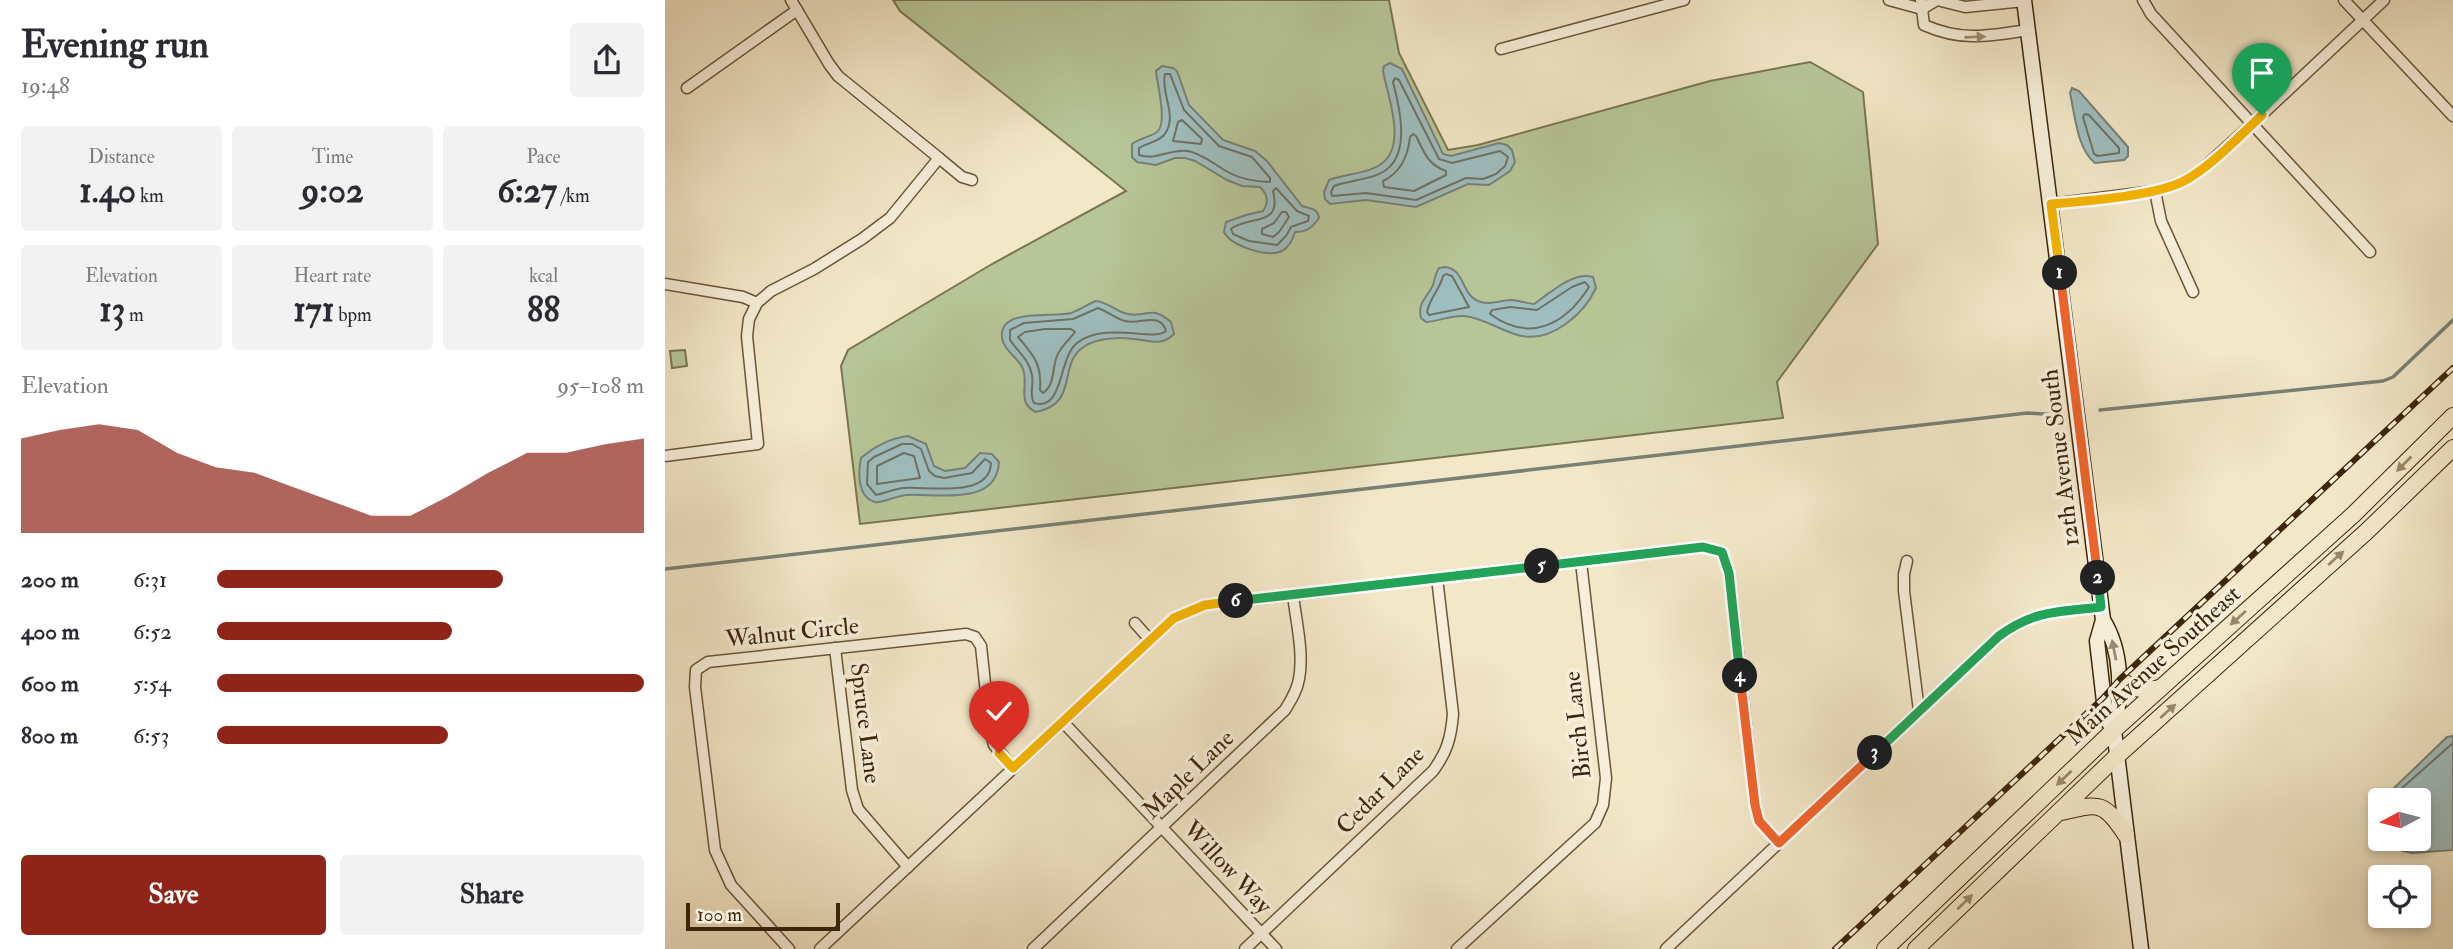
<!DOCTYPE html>
<meta charset="utf-8">
<style>
body{margin:0;font-family:"IM FELL Double Pica",serif;background:#f2f2f3;color:#2b2b33;height:100vh;display:flex;flex-direction:column;font-size:26px;white-space:nowrap}
*{box-sizing:border-box;margin:0}
p{font-size:23px;color:#7c7c81}
.icon{flex:none;width:38px;height:38px;fill:none;stroke:currentColor;stroke-width:2;stroke-linecap:round;stroke-linejoin:round}
.map{position:relative;flex:1;overflow:hidden}
.panel{display:flex;flex-direction:column;background:#fff;width:665px}
.panel>*{flex:none}
.needle{width:46px;rotate:263deg}
.tools{position:absolute;left:1703px;top:788px;display:grid;gap:14px}
.tools a{display:grid;place-items:center;width:63px;height:63px;border-radius:7px;background:#fff;box-shadow:0 4px 10px #0003;font-size:35px}
.scale{position:absolute;left:21px;bottom:18px;width:154px;box-sizing:border-box;padding-left:7px;border:4px solid #3d2609;border-top:0;font-size:19px;line-height:24px;white-space:nowrap;color:#3d2609;-webkit-text-stroke:5px #f7efdb;paint-order:stroke}
.pin{position:absolute;display:grid;place-items:center;width:60px;height:60px;color:#fff;margin:-72px -30px;border-radius:50% 50% 50% 0;rotate:-45deg;box-shadow:0 0 7px #0007}
.pin .icon{rotate:45deg}
.km{position:absolute;width:35px;height:35px;margin:-18px;border-radius:50%;background:#222;color:#fff;font-size:19px;line-height:35px;text-align:center}
.round{display:grid;place-items:center;flex:none;width:74px;height:74px;border-radius:7px;background:#f2f2f3}
.headline{display:flex;align-items:center;justify-content:space-between;height:119px;padding:0 21px}
h1{font-size:38px;font-weight:700;line-height:52px}
.figures{display:grid;grid-template-columns:repeat(3,1fr);gap:10px;height:119px;padding:7px 21px}
.figures div{display:grid;align-content:center;border-radius:7px;background:#f2f2f3;text-align:center}
.figures b{font-size:35px;font-weight:700}
.figures small{font-size:19px;font-weight:400}
.figures p{font-size:19px}
.chart{height:196px;padding:14px 21px}
.chart p{display:flex;justify-content:space-between}
.chart svg{width:100%;height:126px;margin-top:7px;fill:#8f2418;opacity:.7}
.cta{display:flex;gap:14px;margin-top:auto;padding:14px 21px}
.cta a{flex:1;height:80px;border-radius:7px;background:#8f2418;color:#fff;font-size:28px;font-weight:700;line-height:80px;text-align:center}
.cta a+a{background:#f2f2f3;color:#2b2b33}
ul{padding:0 21px;list-style:none;font-size:23px}
li{display:grid;grid-template-columns:112px 84px 1fr;align-items:center;height:52px}
li i{height:18px;border-radius:9px;background:#8f2418}
main{display:flex;flex:1;min-height:0}
.map>svg:first-child{display:block}
.green{fill:#b7c698;stroke:#7a7650;stroke-width:2}
.water{fill:#9fbebf;stroke:#788176;stroke-width:2}
.lines{fill:none;stroke-linecap:round;stroke-linejoin:round}
.shore{stroke:#6e7264;stroke-width:2}
.stream{stroke:#788176;stroke-width:3.5}
.street-casing{stroke:#6a5638;stroke-width:13}
.secondary-casing{stroke:#3d2609;stroke-width:17}
.primary-casing{stroke:#3d2609;stroke-width:18}
.street{stroke:#f7efdb;stroke-width:10}
.secondary{stroke:#f7efdb;stroke-width:14}
.primary{stroke:#f2e7c7;stroke-width:16}
.rail-casing{stroke:#3d2609;stroke-width:6}
.rail{stroke:#f7efdb;stroke-width:3.5;stroke-dasharray:10;stroke-linecap:butt}
.oneway{fill:#9a8a72}
.oneway2{fill:#988668}
.split-1-casing{stroke:#fff;stroke-width:14}
.split-2-casing{stroke:#fff;stroke-width:14}
.split-3-casing{stroke:#fff;stroke-width:14}
.split-4-casing{stroke:#fff;stroke-width:14}
.split-5-casing{stroke:#fff;stroke-width:14}
.split-6-casing{stroke:#fff;stroke-width:14}
.split-7-casing{stroke:#fff;stroke-width:14}
.split-1{stroke:#f5b400;stroke-width:9}
.split-2{stroke:#f0652b;stroke-width:9}
.split-3{stroke:#22a559;stroke-width:9}
.split-4{stroke:#f0652b;stroke-width:9}
.split-5{stroke:#22a559;stroke-width:9}
.split-6{stroke:#22a559;stroke-width:9}
.split-7{stroke:#f5b400;stroke-width:9}
.labels{text-anchor:middle;stroke-width:7;stroke-linejoin:round;paint-order:stroke}
.street-label{font-size:24px;fill:#3d2609;stroke:#f7efdb}
</style>
<main>
<section class="panel">
<div class="headline"><div><h1>Evening run</h1><p>19:48</p></div><a class="round"><svg class="icon" aria-label="share" viewBox="0 0 24 24"><path d="M12 15V3M7 8l5-5 5 5M5 13v7h14v-7"/></svg></a></div>
<div class="figures">
<div><p>Distance</p><b>1.40<small> km</small></b></div>
<div><p>Time</p><b>9:02</b></div>
<div><p>Pace</p><b>6:27<small> /km</small></b></div>
</div>
<div class="figures">
<div><p>Elevation</p><b>13<small> m</small></b></div>
<div><p>Heart rate</p><b>171<small> bpm</small></b></div>
<div><p>kcal</p><b>88</b></div>
</div>
<div class="chart"><p><span>Elevation</span>95–108 m</p>
<svg viewBox="0 0 160 44" preserveAspectRatio="none"><path d="M0 44V11L10 8L20 6L30 8L40 16L50 21L60 23L70 28L80 33L90 38L100 38L110 31L120 23L130 16L140 16L150 13L160 11V44z"/></svg>
</div>
<ul>
<li><b>200 m</b>6:31<i style="width:67%"></i></li>
<li><b>400 m</b>6:52<i style="width:55%"></i></li>
<li><b>600 m</b>5:54<i style="width:100%"></i></li>
<li><b>800 m</b>6:53<i style="width:54%"></i></li>
</ul>
<div class="cta"><a>Save</a><a>Share</a></div>
</section>
<div class="map">
<svg width="1788" height="949" viewBox="0 0 1788 949">
<rect width="100%" height="100%" fill="#f2e7c7"/>
<filter id="stains"><feTurbulence type="fractalNoise" baseFrequency=".00286" numOctaves="4"/><feColorMatrix values="0 0 0 0 .2 0 0 0 0 .09 0 0 0 0 .02 0 0 0 .5 -.17"/></filter>
<radialGradient id="worn" r=".72"><stop offset=".6" stop-color="#630" stop-opacity="0"/><stop offset="1" stop-color="#630" stop-opacity=".3"/></radialGradient>
<g class="green">
<polygon points="228,0 724,0 734,53 783,150 813,145 1045,81 1145,62 1198,92 1213,244 1112,382 1118,418 195,524 176,366 183,350 327,264 461,191 235,11"/>
<polygon points="20,350 22,366 7,368 5,351"/>
</g>
<g class="water">
<path d="M725 63 737 69 778 154 786 156 834 143 842 145 847 150 850 162 845 171 824 185 803 184 751 207 701 200 665 204 660 199 659 192 664 180C680 174 702 174 716 164 743 146 722 94 718 71L719 66Z"/>
<path d="M497 66 508 68 512 71 524 105 558 140 590 151 602 161 637 206C645 209 652 207 654 218 647 228 642 232 630 232 628 239 624 247 617 251 603 258 566 246 559 232L561 222 581 215 598 211C604 202 603 195 595 187L577 186 562 180 530 161 520 158H510L491 165 472 162 467 157V144C475 138 485 137 492 132 503 123 492 84 491 71Z"/>
<path d="M1407 88 1414 91 1463 147V156L1459 160 1430 163C1412 149 1410 115 1405 93Z"/>
<path d="M780 267C800 269 796 294 813 301 824 306 836 300 847 300 854 301 862 303 869 304 885 293 908 271 928 277L931 288C919 314 887 342 857 336 837 332 820 318 799 316 786 315 775 321 761 322L756 318C752 303 762 298 768 285 770 279 770 274 774 268Z"/>
<path d="M431 301C443 302 452 312 463 314 483 318 485 304 506 322L509 334C496 347 485 340 468 339 454 337 433 338 420 346 391 363 416 403 371 412 351 403 364 386 358 369 353 357 339 351 337 338 333 307 389 318 406 313 415 310 423 304 431 301Z"/>
<path d="M243 436 261 444 269 466 280 471 300 468 315 453 327 454 334 462C332 507 272 493 242 495 233 495 216 504 210 502 192 497 193 472 196 458 209 447 226 438 243 436Z"/>
<polygon points="1788,736 1788,850 1747,853 1737,851 1733,838 1754,838 1754,800 1728,800 1728,789 1782,737"/>
</g>
<g class="lines">
<g class="shore">
<path d="M500 74H505L519 110 554 146 587 157 605 178V182C593 182 575 179 563 172 550 165 538 154 523 151 506 148 492 161 474 155V148C482 143 493 142 499 135 514 117 495 93 500 74Z"/>
<path d="M730 78 734 80 774 159 787 163 835 151 843 157 840 166 831 174 818 179 801 178 751 200 701 193 667 196 666 192 669 186C685 180 707 180 721 170 746 152 734 105 728 82Z"/>
<polygon points="1420,114 1424,115 1454,148 1454,153 1433,156 1429,154 1418,117"/>
<polygon points="517,120 537,139 536,144 508,141 513,122"/>
<path d="M748 134 751 136C759 152 763 165 781 171V175L749 191 719 187 718 181C735 173 743 156 745 137Z"/>
<path d="M611 188 632 211 644 216 643 221 626 227 621 236 612 245 584 241 568 234 566 229C582 215 618 228 608 191Z"/>
<polygon points="617,212 621,212 624,217 614,232 608,237 597,234 597,229 609,223"/>
<path d="M781 274 787 276 804 307 764 315 762 312C764 299 775 289 778 276Z"/>
<path d="M920 282 924 287C900 325 865 343 825 314L827 310 845 307 872 310 907 287Z"/>
<path d="M433 308C442 311 451 319 460 321 475 325 495 311 501 331 489 342 440 321 412 343 393 358 399 412 369 403 364 394 369 385 367 375 364 359 353 352 345 340V330L359 323 408 319Z"/>
<path d="M380 329H406L410 332C404 340 396 346 392 356 387 368 390 385 378 393L375 390C377 364 369 356 353 337L360 332Z"/>
<path d="M237 444H247L256 449 264 471 270 476 279 478 307 473 320 459 326 463C325 499 262 486 238 488 229 489 220 493 211 495L202 484 203 462 209 457Z"/>
<polygon points="239,453 249,456 255,478 212,484 212,466"/>
<polyline points="1734,800 1736,789 1788,743"/>
</g>
<g class="stream">
<polyline points="1435,410 1718,381 1728,377 1788,320"/>
<polyline points="0,569 1362,413 1393,415"/>
</g>
<defs>
<g id="street">
<polyline points="1224,0 1257,9 1272,0 1300,7 1359,1"/>
<path d="M1256 0 1259 25C1297 42 1324 36 1363 30"/>
<polyline points="1478,0 1486,14 1705,252"/>
<polyline points="1679,0 1788,116"/>
<polyline points="836,49 1019,0"/>
<polyline points="22,88 132,10"/>
<polyline points="274,158 297,177 307,180"/>
<polyline points="1490,191 1496,221 1528,292"/>
<polyline points="1386,204 1490,191 1518,182 1536,170 1587,124 1719,0"/>
<polyline points="0,284 78,297 92,303"/>
<polyline points="0,456 93,444 82,336 84,319 92,303 106,291 149,269 197,239 225,218 274,158 173,76 164,64 126,0"/>
<polyline points="1242,561 1239,574 1239,591 1254,711"/>
<polyline points="470,623 485,640"/>
<polyline points="170,648 187,790 193,809 243,867"/>
<polyline points="398,722 611,949"/>
<polyline points="124,949 66,885 50,850 30,687 31,670 43,662 301,634 310,637 316,646 325,730 329,745 348,768"/>
<polyline points="155,949 509,618 540,605 1038,547 1057,552 1064,573 1090,805 1094,821 1114,843"/>
<path d="M368 949 620 710C626 700 632 691 634 679 639 653 631 621 628 595"/>
<path d="M580 949 768 771C782 752 786 738 788 714L772 578"/>
<polyline points="792,949 930,823 938,805 941,778 916,562"/>
<path d="M1001 949 1334 636C1370 610 1393 612 1436 607"/>
</g>
<g id="secondary">
<polyline points="1359,0 1438,620 1432,641 1441,719 1449,730 1476,949"/>
<path d="M1438 620C1458 652 1457 695 1449 730"/>
</g>
<g id="primary">
<path d="M1455 679C1468 690 1479 691 1495 688"/>
<path d="M1396 812C1435 803 1438 801 1461 835"/>
<polyline points="1220,949 1449,730 1689,514 1788,416"/>
<polyline points="1251,949 1452,756 1701,532 1788,448"/>
</g>
</defs>
<use href="#street" class="street-casing"/>
<use href="#secondary" class="secondary-casing"/>
<use href="#primary" class="primary-casing"/>
<use href="#street" class="street"/>
<use href="#secondary" class="secondary"/>
<use href="#primary" class="primary"/>
<defs>
<polyline id="rail" points="1170,949 1438,698 1455,679 1788,368"/>
</defs>
<use href="#rail" class="rail-casing"/>
<use href="#rail" class="rail"/>
</g>
<defs><path id="oneway-solid" d="M-6-.8H1V-3.2L6.5 0L1 3.2V.8H-6Z" transform="scale(1.75)"/></defs>
<g class="oneway">
<use href="#oneway-solid" transform="translate(1310 37) rotate(-2)"/>
<use href="#oneway-solid" transform="translate(1449 650) rotate(-101)"/>
</g>
<g class="oneway2">
<use href="#oneway-solid" transform="translate(1739 464) rotate(135)"/>
<use href="#oneway-solid" transform="translate(1671 558) rotate(-42)"/>
<use href="#oneway-solid" transform="translate(1573 618) rotate(138)"/>
<use href="#oneway-solid" transform="translate(1503 711) rotate(-42)"/>
<use href="#oneway-solid" transform="translate(1399 778) rotate(136)"/>
<use href="#oneway-solid" transform="translate(1300 902) rotate(-44)"/>
</g>
<g class="lines">
<defs>
<path id="split-1" d="M1395 273 1386 204C1421 201 1490 196 1519 181 1544 168 1576 135 1597 115"/>
<polyline id="split-2" points="1395,273 1433,578"/>
<path id="split-3" d="M1210 753 1334 636C1370 610 1393 612 1436 607L1433 578"/>
<polyline id="split-4" points="1075,676 1090,805 1094,821 1114,843 1210,753"/>
<polyline id="split-5" points="877,566 1038,547 1057,552 1064,573 1075,676"/>
<polyline id="split-6" points="571,601 877,566"/>
<polyline id="split-7" points="334,753 348,768 509,618 540,605 571,601"/>
</defs>
<use href="#split-1" class="split-1-casing"/>
<use href="#split-2" class="split-2-casing"/>
<use href="#split-3" class="split-3-casing"/>
<use href="#split-4" class="split-4-casing"/>
<use href="#split-5" class="split-5-casing"/>
<use href="#split-6" class="split-6-casing"/>
<use href="#split-7" class="split-7-casing"/>
<use href="#split-1" class="split-1"/>
<use href="#split-2" class="split-2"/>
<use href="#split-3" class="split-3"/>
<use href="#split-4" class="split-4"/>
<use href="#split-5" class="split-5"/>
<use href="#split-6" class="split-6"/>
<use href="#split-7" class="split-7"/>
</g>
<g class="labels">
<g class="street-label">
<text transform="translate(1395 458) rotate(-97)" y="8">12th Avenue South</text>
<text transform="translate(127 632) rotate(-6)" y="8">Walnut Circle</text>
<text transform="translate(1488 665) rotate(-42)" y="8">Main Avenue Southeast</text>
<text transform="translate(201 723) rotate(83)" y="8">Spruce Lane</text>
<text transform="translate(912 725) rotate(-96)" y="8">Birch Lane</text>
<text transform="translate(523 774) rotate(-44)" y="8">Maple Lane</text>
<text transform="translate(715 790) rotate(-45)" y="8">Cedar Lane</text>
<text transform="translate(563 867) rotate(47)" y="8">Willow Way</text>
</g>
</g>
<rect width="100%" height="100%" filter="url(#stains)"/>
<rect width="100%" height="100%" fill="url(#worn)"/>
</svg>
<div class="tools">
<a><svg class="needle" viewBox="-14 -14 28 28"><path d="M0-13l5 13h-10z" fill="#e53935"/><path d="M0 13l5-13h-10z" fill="#7c7c81"/></svg></a>
<a><svg class="icon" aria-label="locate" viewBox="0 0 24 24"><circle cx="12" cy="12" r="6"/><path d="M12 2v4M12 18v4M2 12h4M18 12h4"/></svg></a>
</div>
<div class="scale">100 m</div>
<div class="pin" style="left:1597px;top:115px;background:#1e9e55"><svg class="icon" aria-label="arrive" viewBox="0 0 24 24"><path d="M6 21V4h12l-3 4 3 4H6"/></svg></div>
<div class="pin" style="left:334px;top:753px;background:#d93025"><svg class="icon" aria-label="check" viewBox="0 0 24 24"><path d="M5 12l5 5 9-10"/></svg></div>
<b class="km" style="left:1395px;top:273px">1</b>
<b class="km" style="left:1433px;top:578px">2</b>
<b class="km" style="left:1210px;top:753px">3</b>
<b class="km" style="left:1075px;top:676px">4</b>
<b class="km" style="left:877px;top:566px">5</b>
<b class="km" style="left:571px;top:601px">6</b>
</div>
</main>
